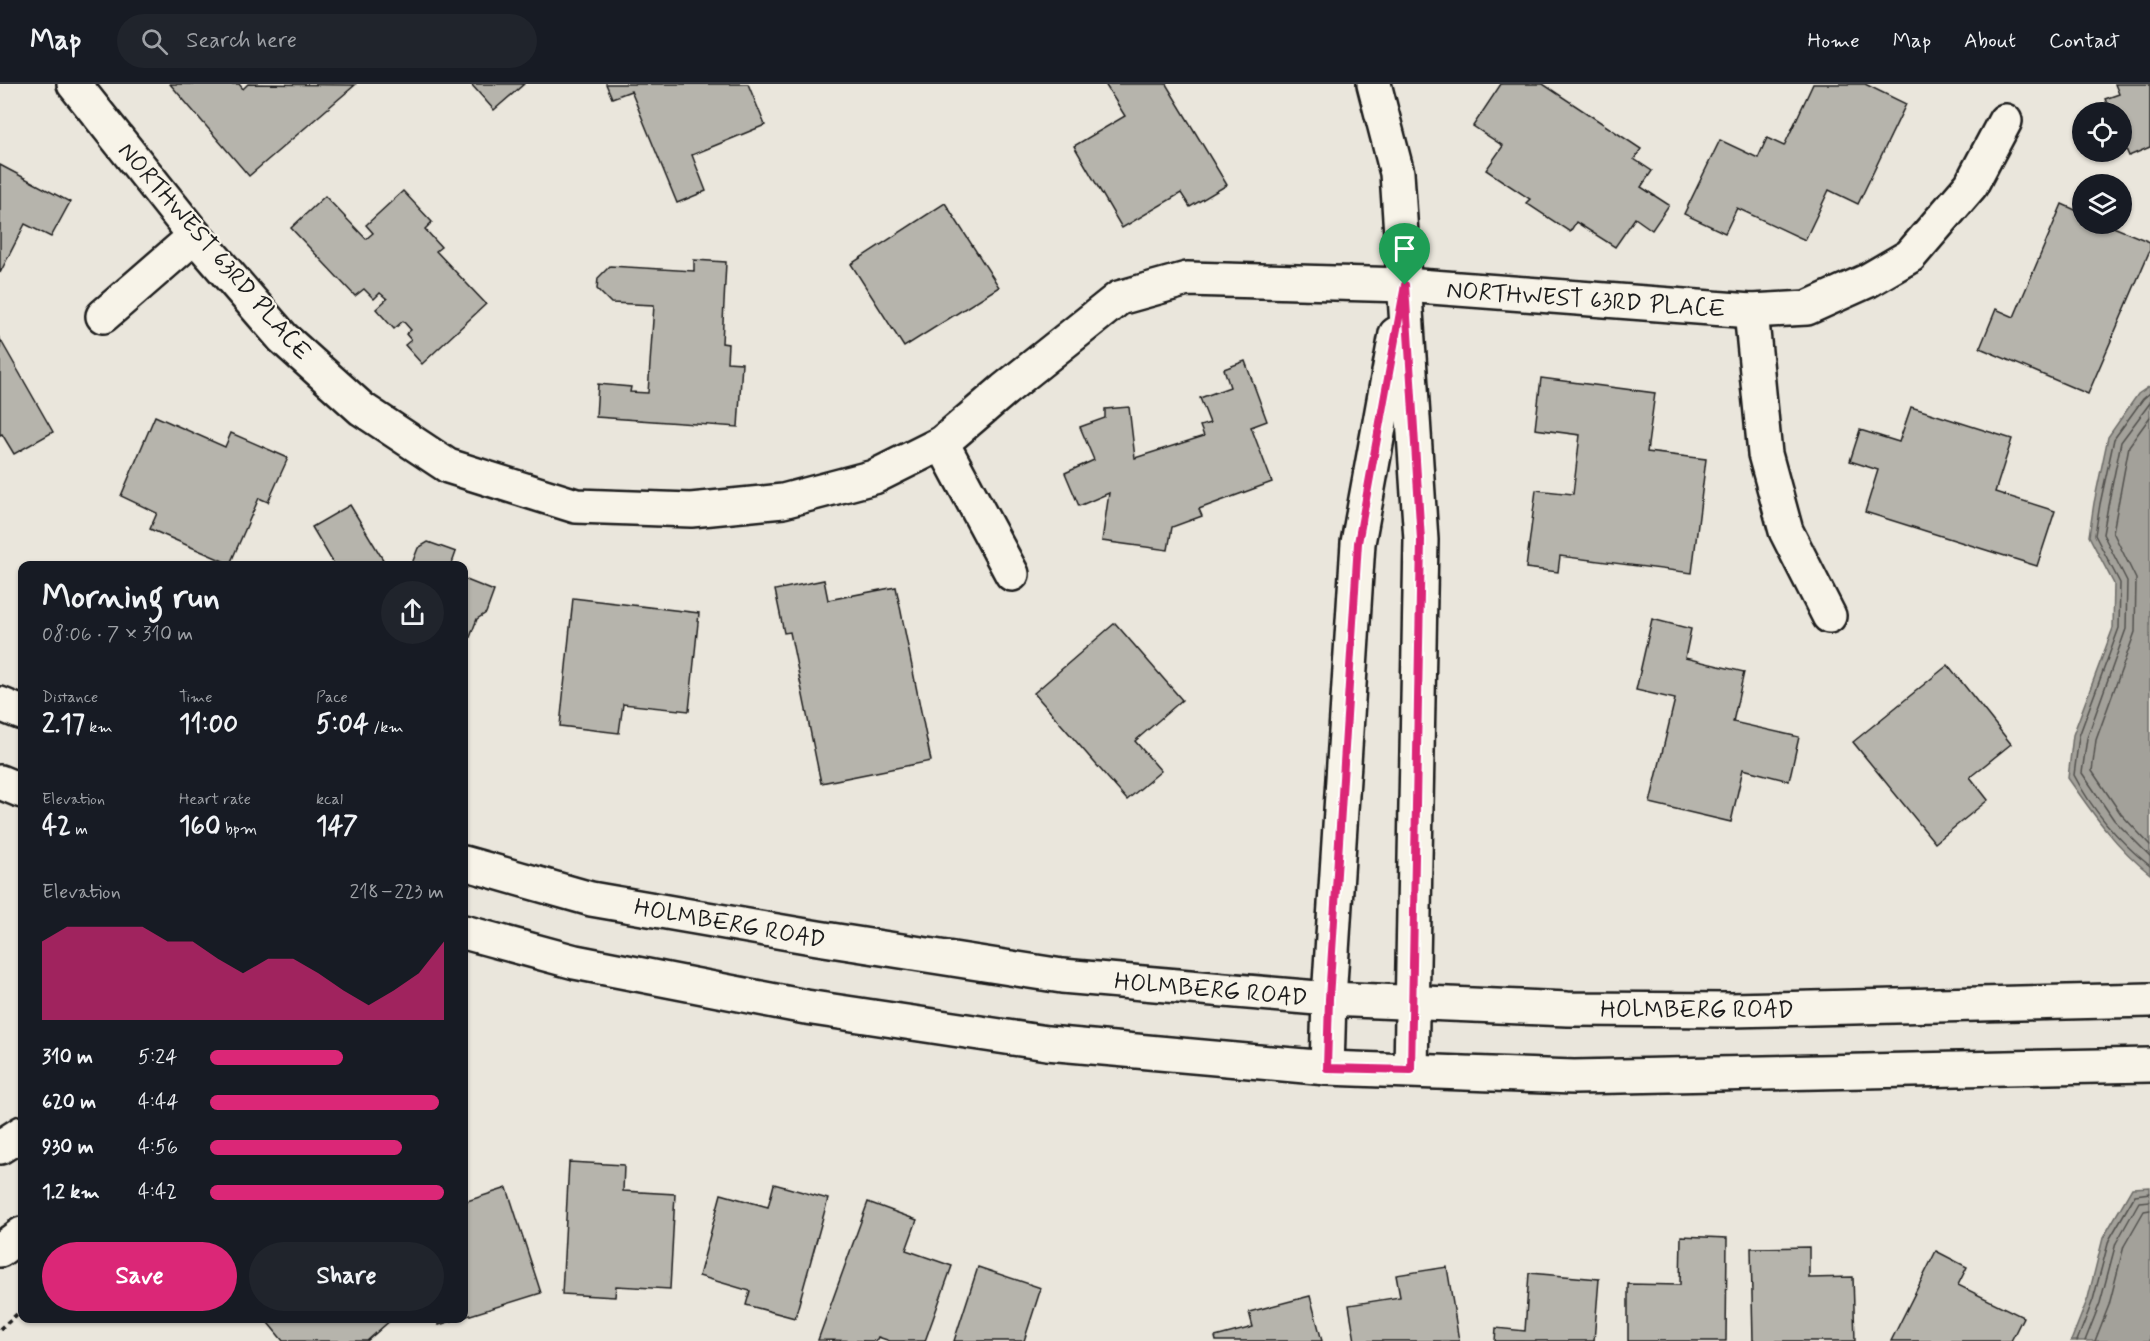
<!DOCTYPE html>
<meta charset="utf-8">
<style>
body{margin:0;font-family:Mynerve,sans-serif;background:#20242c;color:#f1f3f6;height:100vh;display:flex;flex-direction:column;font-size:22px;white-space:nowrap}
*{box-sizing:border-box;margin:0}
p{font-size:20px;color:#9ea1a6}
.icon{flex:none;width:33px;height:33px;fill:none;stroke:currentColor;stroke-width:2;stroke-linecap:round;stroke-linejoin:round}
.map{position:relative;flex:1;overflow:hidden}
.drawer{position:absolute;left:18px;top:477px;width:450px;height:762px;display:flex;flex-direction:column;background:#171b24;border-radius:12px;box-shadow:0 2px 4px #0004}
.drawer>*{flex:none}
.tools{position:absolute;left:2072px;top:18px;display:grid;gap:12px}
.tools a{display:grid;place-items:center;width:60px;height:60px;border-radius:50%;background:#171b24;box-shadow:0 2px 4px #0004;font-size:30px}
.pin{position:absolute;display:grid;place-items:center;width:51px;height:51px;color:#fff;margin:-62px -26px;border-radius:50% 50% 50% 0;rotate:-45deg;box-shadow:0 0 6px #0007}
.pin .icon{rotate:45deg}
.round{display:grid;place-items:center;flex:none;width:63px;height:63px;border-radius:32px;background:#20242c}
.head{display:flex;align-items:center;justify-content:space-between;height:102px;padding:0 24px}
h1{font-size:33px;font-weight:700;line-height:45px}
.metrics{display:grid;grid-template-columns:repeat(3,1fr);gap:9px;height:102px;padding:6px 24px}
.metrics div{display:grid;align-content:center}
.metrics b{font-size:26px;font-weight:700}
.metrics small{font-size:16px;font-weight:400}
.metrics p{font-size:16px}
.chart{height:168px;padding:12px 24px}
.chart p{display:flex;justify-content:space-between}
.chart svg{width:100%;height:108px;margin-top:6px;fill:#db2777;opacity:.7}
.primary-button{display:flex;gap:12px;margin-top:auto;padding:12px 24px}
.primary-button a{flex:1;height:69px;border-radius:36px;background:#db2777;color:#fff;font-size:24px;font-weight:700;line-height:69px;text-align:center}
.primary-button a+a{background:#20242c;color:#f1f3f6}
ul{padding:0 24px;list-style:none;font-size:20px}
li{display:grid;grid-template-columns:96px 72px 1fr;align-items:center;height:45px}
li i{height:15px;border-radius:8px;background:#db2777}
header{display:flex;align-items:center;gap:36px;box-sizing:border-box;height:84px;padding:0 30px;background:#171b24;border-bottom:2px solid #363941}
header strong{font-size:28px}
nav{display:flex;gap:33px;margin-inline-start:auto;font-size:21px}
.search{width:420px;height:54px;background:#20242c;display:flex;align-items:center;gap:15px;box-sizing:border-box;padding:0 21px;border-radius:33px;color:#9ea1a6;font-size:22px}
.map>svg:first-child{display:block}
.water{fill:#a3a19a;stroke:#6d6c68;stroke-width:1.5}
.lines{fill:none;stroke-linecap:round;stroke-linejoin:round}
.shore{stroke:#52514e;stroke-width:1.5}
.building{fill:#b6b4ac;stroke:#1c1c1c;stroke-width:1.5}
.minor-casing{stroke:#1c1c1c;stroke-width:38}
.path{stroke:#1c1c1c;stroke-width:4;stroke-dasharray:4.5 4.5;stroke-linecap:butt}
.minor{stroke:#f7f3e8;stroke-width:33}
.route-casing{stroke:#fff;stroke-width:12}
.route{stroke:#db2777;stroke-width:8}
.labels{text-anchor:middle;stroke-width:4.5;stroke-linejoin:round;paint-order:stroke}
.street-label{font-size:24px;fill:#1c1c1c;stroke:#f7f3e8}
</style>
<header>
<strong>Map</strong>
<div class="search"><svg class="icon" aria-label="search" viewBox="0 0 24 24"><circle cx="10" cy="10" r="6"/><path d="M15 15l6 6"/></svg>Search here</div>
<nav><a>Home</a><a>Map</a><a>About</a><a>Contact</a></nav>
</header>
<div class="map">
<svg width="2150" height="1257" viewBox="0 0 2150 1257">
<rect width="100%" height="100%" fill="#eae6dc"/>
<filter id="ink" filterUnits="userSpaceOnUse"><feTurbulence type="fractalNoise" baseFrequency=".0167" numOctaves="2"/><feDisplacementMap in="SourceGraphic" scale="12" xChannelSelector="R" yChannelSelector="G"/><feConvolveMatrix kernelMatrix="1 2 1 2 8 2 1 2 1" color-interpolation-filters="sRGB"/></filter>
<g filter="url(#ink)">
<g class="water">
<path d="M2150 302V790C2114 761 2094 731 2068 694L2073 651 2113 544 2114 500 2089 452 2094 419 2108 353 2138 310Z"/>
<polygon points="2150,1103 2150,1257 2071,1257 2088,1214 2103,1154 2132,1104"/>
</g>
<g class="lines">
<g class="shore">
<path d="M2150 309 2143 315 2114 355 2100 420 2095 451 2120 499 2119 544 2079 652 2074 691C2092 726 2120 758 2150 782"/>
<polyline points="2150,319 2121,358 2108,422 2103,450 2127,497 2126,545 2087,654 2082,689 2114,736 2150,772"/>
<polyline points="2150,333 2129,362 2113,448 2136,495 2135,548 2096,656 2092,687 2121,730 2150,761"/>
<polyline points="2077,1257 2093,1216 2109,1156 2135,1111 2150,1109"/>
<polyline points="2085,1257 2100,1219 2116,1159 2139,1118 2150,1117"/>
<polyline points="2095,1257 2109,1221 2124,1162 2144,1127 2150,1126"/>
</g>
</g>
<g class="building">
<polygon points="170,0 239,0 243,5 248,0 355,1 249,92"/>
<polygon points="471,0 524,0 494,26"/>
<polygon points="606,0 748,0 765,41 692,71 706,107 677,119 631,7 612,14"/>
<polygon points="1105,0 1166,0 1227,101 1190,123 1181,109 1122,144 1074,62 1125,32"/>
<polygon points="1501,0 1543,0 1641,65 1634,75 1652,87 1641,103 1669,121 1652,146 1635,134 1615,163 1576,138 1570,148 1526,119 1530,115 1486,86 1503,62 1473,42"/>
<polygon points="1813,0 1865,0 1906,20 1858,120 1829,106 1805,156 1737,124 1725,149 1684,130 1720,56 1758,74 1767,54 1784,62"/>
<polygon points="2115,0 2150,0 2150,63 2129,72 2121,53 2121,28 2111,28 2105,15 2119,10"/>
<polygon points="0,81 70,118 51,153 25,140 0,189"/>
<polygon points="403,107 432,138 425,145 441,163 436,167 486,220 422,280 405,261 411,256 406,250 411,246 403,237 394,245 376,225 387,215 380,209 374,215 364,205 355,212 291,144 325,112 366,155 373,149 366,141"/>
<polygon points="945,119 999,203 904,263 851,180"/>
<polygon points="2062,120 2082,129 2082,140 2106,140 2150,158 2150,166 2088,310 1980,264 1996,225 2014,233"/>
<polygon points="694,176 726,178 722,259 728,260 727,278 742,279 738,343 596,333 598,300 631,303 630,308 648,309 654,221 611,219 597,205 598,194 610,182 694,187"/>
<polygon points="0,255 53,348 14,370 2,350 0,351"/>
<polygon points="1245,277 1267,337 1251,343 1272,398 1199,425 1202,432 1172,443 1168,466 1102,457 1109,409 1079,422 1065,389 1094,376 1080,343 1105,334 1105,325 1129,323 1135,374 1204,352 1200,342 1210,339 1200,314 1230,303 1224,285"/>
<polygon points="1541,294 1655,309 1647,368 1706,375 1692,489 1560,472 1558,488 1526,484 1536,406 1573,410 1580,351 1535,345"/>
<polygon points="1911,323 2012,355 1995,408 2055,427 2037,482 1865,428 1878,386 1850,377 1860,346 1899,358"/>
<polygon points="155,332 225,363 231,349 288,374 268,418 259,414 230,480 150,445 157,429 121,412"/>
<polygon points="350,421 385,479 390,482 331,482 334,480 312,443"/>
<polygon points="428,458 456,468 451,482 411,482 418,464"/>
<polygon points="464,495 494,507 486,529 477,535 464,569"/>
<polygon points="824,496 828,516 896,503 931,677 821,699 790,548 784,549 775,506"/>
<polygon points="573,514 699,529 689,627 623,620 619,649 560,642"/>
<polygon points="1652,535 1691,545 1685,574 1744,588 1733,638 1799,653 1789,697 1743,685 1731,738 1650,719 1675,615 1636,606"/>
<polygon points="1115,539 1182,616 1135,657 1161,687 1127,716 1034,609"/>
<polygon points="1948,581 2011,660 1970,693 1988,716 1935,759 1853,658"/>
<polygon points="569,1078 624,1081 623,1107 675,1110 670,1205 616,1202 615,1213 562,1210"/>
<polygon points="774,1100 828,1115 795,1234 746,1221 750,1207 699,1192 721,1110 768,1123"/>
<polygon points="507,1104 541,1209 464,1233 464,1118"/>
<polygon points="868,1118 917,1136 906,1166 952,1182 925,1257 890,1257 878,1253 876,1257 818,1256"/>
<polygon points="1681,1152 1727,1154 1726,1257 1628,1257 1628,1200 1680,1201"/>
<polygon points="1809,1163 1809,1194 1853,1193 1855,1257 1753,1257 1751,1164"/>
<polygon points="1936,1167 1967,1183 1958,1201 2023,1233 2011,1257 1891,1257"/>
<polygon points="978,1183 1041,1204 1024,1257 1025,1257 954,1257"/>
<polygon points="1447,1183 1459,1257 1355,1257 1349,1221 1400,1213 1396,1191"/>
<polygon points="1529,1189 1599,1195 1594,1257 1495,1257 1496,1244 1525,1247"/>
<polygon points="1310,1212 1322,1257 1216,1257 1215,1253 1253,1243 1249,1228"/>
<polygon points="264,1234 393,1234 367,1257 283,1257"/>
<polygon points="437,1234 460,1234 439,1241"/>
</g>
<g class="lines">
<defs>
<g id="minor">
<polyline points="74,0 195,152 283,254 362,325 448,382 576,422 691,426 783,417 874,393 942,359 1004,306 1119,214 1187,195 1405,201 1751,227 1807,224 1867,197 1910,172 1971,101 2005,37"/>
<polyline points="1374,0 1397,89 1421,456 1411,986"/>
<polyline points="1751,227 1765,370 1786,447 1829,532"/>
<polyline points="103,232 195,152"/>
<polyline points="942,359 1012,490"/>
<polyline points="0,620 22,629"/>
<polyline points="0,698 22,707"/>
<polyline points="464,779 591,815 818,854 1062,892 1329,915 1568,925 1731,926 2150,916"/>
<polyline points="464,848 575,878 806,923 1047,959 1327,984 1574,993 2150,981"/>
<polyline points="1327,984 1329,915 1358,459 1396,250"/>
<polyline points="0,1063 22,1049"/>
<polyline points="0,1166 22,1150"/>
</g>
</defs>
<use href="#minor" class="minor-casing"/>
<polyline class="path" points="0,1245 22,1226"/>
<use href="#minor" class="minor"/>
</g>
</g>
<g class="lines" filter="url(#ink)">
<defs>
<polygon id="route" points="1405,201 1421,456 1411,986 1327,984 1329,915 1358,459"/>
</defs>
<use href="#route" class="route-casing"/>
<use href="#route" class="route"/>
</g>
<g class="labels">
<g class="street-label">
<text transform="translate(215 167) rotate(49)" y="8">NORTHWEST 63RD PLACE</text>
<text transform="translate(1586 215) rotate(4)" y="8">NORTHWEST 63RD PLACE</text>
<text transform="translate(730 839) rotate(10)" y="8">HOLMBERG ROAD</text>
<text transform="translate(1211 905) rotate(5)" y="8">HOLMBERG ROAD</text>
<text x="1697" y="933">HOLMBERG ROAD</text>
</g>
</g>
</svg>
<div class="tools">
<a><svg class="icon" aria-label="locate" viewBox="0 0 24 24"><circle cx="12" cy="12" r="6"/><path d="M12 2v4M12 18v4M2 12h4M18 12h4"/></svg></a>
<a><svg class="icon" aria-label="layers" viewBox="0 0 24 24"><path d="M12 4l9 5-9 5-9-5zM3 14l9 5 9-5"/></svg></a>
</div>
<div class="pin" style="left:1405px;top:201px;background:#1e9e55"><svg class="icon" aria-label="arrive" viewBox="0 0 24 24"><path d="M6 21V4h12l-3 4 3 4H6"/></svg></div>
<section class="drawer">
<div class="head"><div><h1>Morning run</h1><p>08:06 · 7 × 310 m</p></div><a class="round"><svg class="icon" aria-label="share" viewBox="0 0 24 24"><path d="M12 15V3M7 8l5-5 5 5M5 13v7h14v-7"/></svg></a></div>
<div class="metrics">
<div><p>Distance</p><b>2.17<small> km</small></b></div>
<div><p>Time</p><b>11:00</b></div>
<div><p>Pace</p><b>5:04<small> /km</small></b></div>
</div>
<div class="metrics">
<div><p>Elevation</p><b>42<small> m</small></b></div>
<div><p>Heart rate</p><b>160<small> bpm</small></b></div>
<div><p>kcal</p><b>147</b></div>
</div>
<div class="chart"><p><span>Elevation</span>218–223 m</p>
<svg viewBox="0 0 160 44" preserveAspectRatio="none"><path d="M0 44V12L10 6L20 6L30 6L40 6L50 12L60 12L70 19L80 25L90 19L100 19L110 25L120 32L130 38L140 32L150 25L160 12V44z"/></svg>
</div>
<ul>
<li><b>310 m</b>5:24<i style="width:57%"></i></li>
<li><b>620 m</b>4:44<i style="width:98%"></i></li>
<li><b>930 m</b>4:56<i style="width:82%"></i></li>
<li><b>1.2 km</b>4:42<i style="width:100%"></i></li>
</ul>
<div class="primary-button"><a>Save</a><a>Share</a></div>
</section>
</div>
